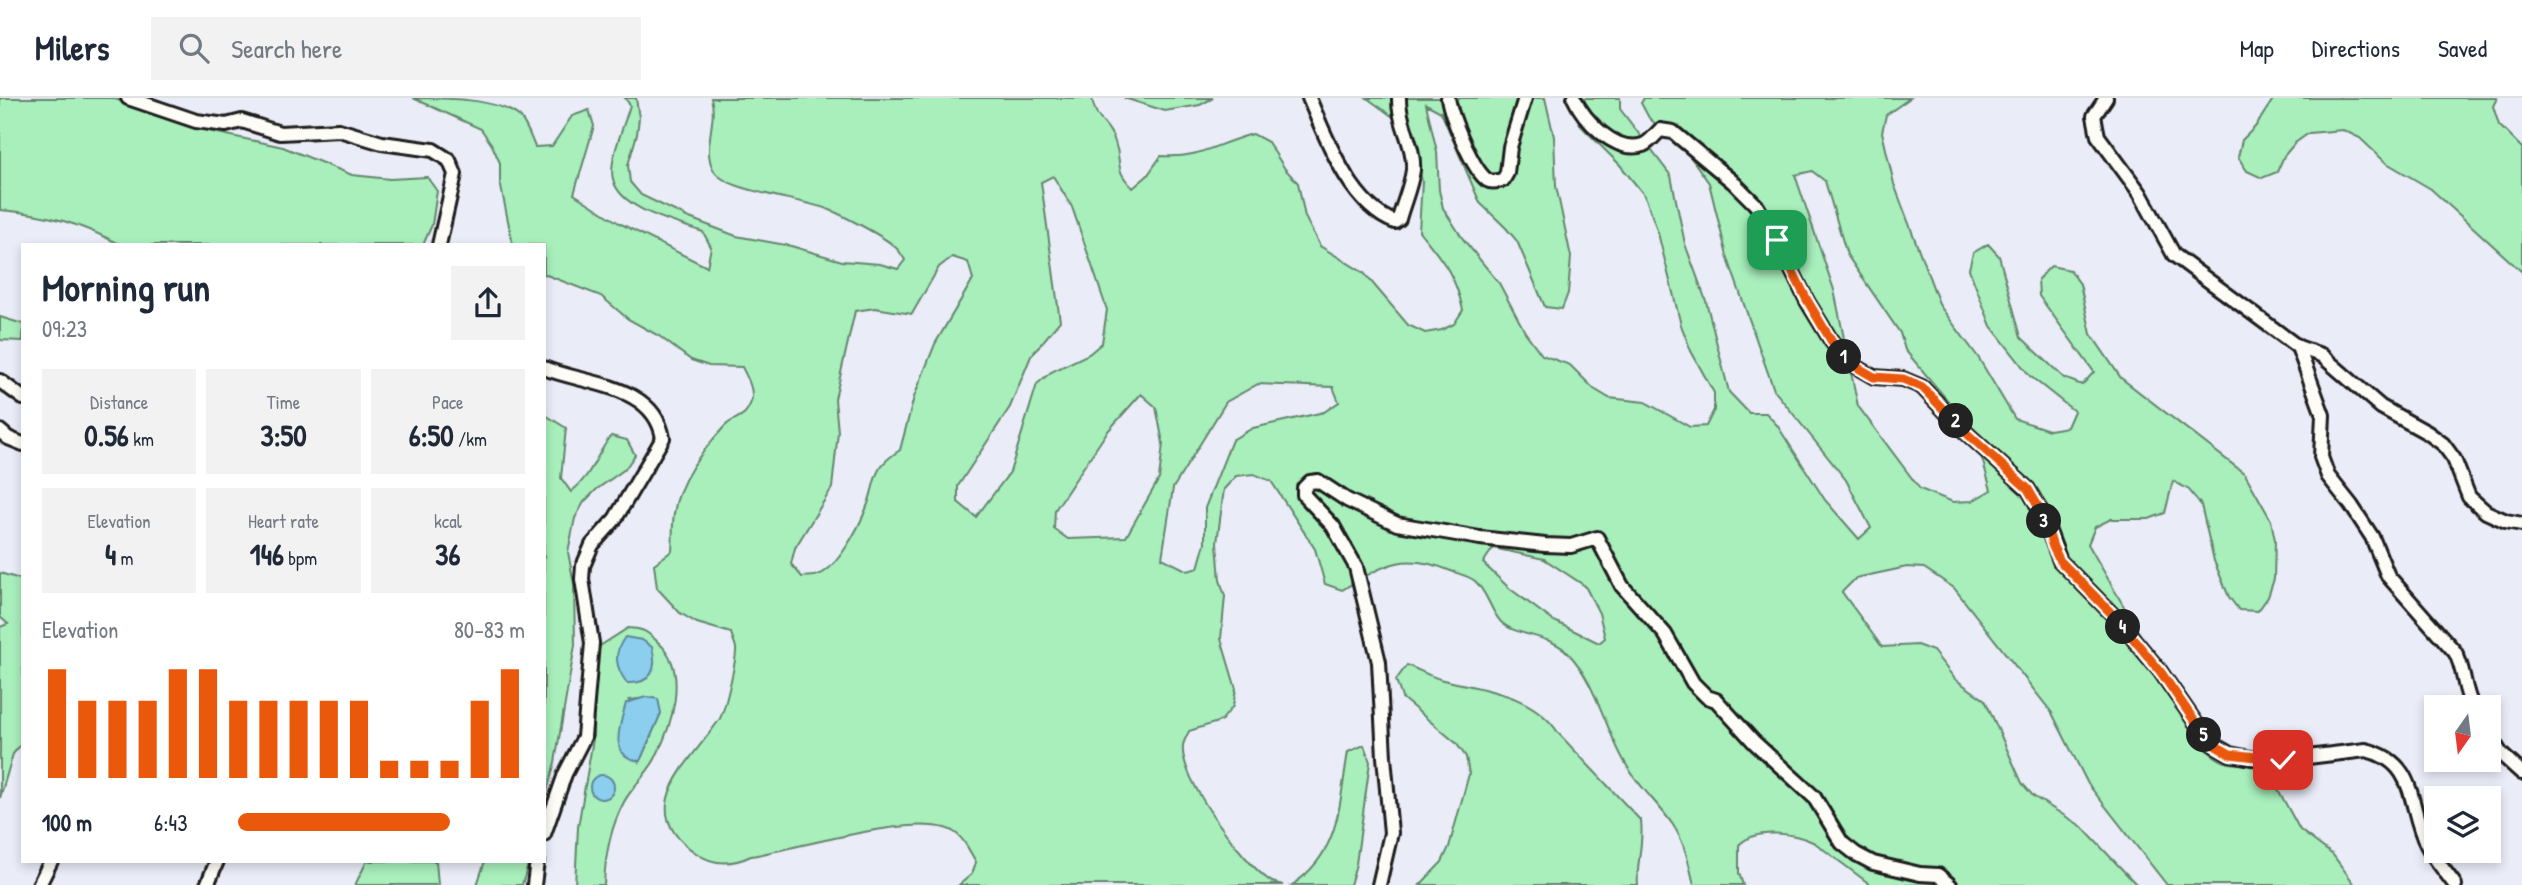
<!DOCTYPE html>
<meta charset="utf-8">
<style>
body{margin:0;font-family:"Patrick Hand",sans-serif;background:#f2f2f3;color:#1f2937;height:100vh;display:flex;flex-direction:column;font-size:26px;white-space:nowrap}
*{box-sizing:border-box;margin:0}
p{font-size:23px;color:#747a83}
.icon{flex:none;width:38px;height:38px;fill:none;stroke:currentColor;stroke-width:2;stroke-linecap:round;stroke-linejoin:round}
.map{position:relative;flex:1;overflow:hidden}
.drawer{position:absolute;left:21px;top:145px;width:525px;height:620px;display:flex;flex-direction:column;background:#fff;border-radius:0px;box-shadow:0 4px 10px #0003}
.drawer>*{flex:none}
.needle{width:46px;rotate:194deg}
.buttons{position:absolute;left:2424px;top:597px;display:grid;gap:14px}
.buttons a{display:grid;place-items:center;width:77px;height:77px;border-radius:0px;background:#fff;box-shadow:0 4px 10px #0003;font-size:35px}
.pin{position:absolute;display:grid;place-items:center;width:60px;height:60px;color:#fff;margin:-30px;border-radius:14px;box-shadow:0 4px 10px #0006}
.km{position:absolute;width:35px;height:35px;margin:-18px;border-radius:50%;background:#222;color:#fff;font-size:19px;line-height:35px;text-align:center}
.round{display:grid;place-items:center;flex:none;width:74px;height:74px;border-radius:0px;background:#f2f2f3}
.head{display:flex;align-items:center;justify-content:space-between;height:119px;padding:0 21px}
h1{font-size:38px;font-weight:800;line-height:52px}
.stats{display:grid;grid-template-columns:repeat(3,1fr);gap:10px;height:119px;padding:7px 21px}
.stats div{display:grid;align-content:center;border-radius:0px;background:#f2f2f3;text-align:center}
.stats b{font-size:30px;font-weight:800}
.stats small{font-size:19px;font-weight:400}
.stats p{font-size:19px}
.chart{height:196px;padding:14px 21px}
.chart p{display:flex;justify-content:space-between}
.chart svg{width:100%;height:126px;margin-top:7px;stroke:#ea580c;stroke-width:6}
ul{padding:0 21px;list-style:none;font-size:23px}
li{display:grid;grid-template-columns:112px 84px 1fr;align-items:center;height:52px}
li i{height:18px;border-radius:9px;background:#ea580c}
header{display:flex;align-items:center;gap:42px;box-sizing:border-box;height:98px;padding:0 35px;background:#fff;border-bottom:2px solid #e0e1e3}
header strong{font-size:33px}
nav{display:flex;gap:38px;margin-inline-start:auto;font-size:24px}
.search{width:490px;height:63px;background:#f2f2f3;display:flex;align-items:center;gap:18px;box-sizing:border-box;padding:0 24px;border-radius:0px;color:#747a83;font-size:26px}
.map>svg:first-child{display:block}
.green{fill:#a8efbc;stroke:#62866c;stroke-width:2;fill-rule:evenodd}
.water{fill:#8bceed;stroke:#5f8799;stroke-width:2}
.lines{fill:none;stroke-linecap:round;stroke-linejoin:round}
.minor-casing{stroke:#1c1c1c;stroke-width:18}
.minor{stroke:#fdfcf7;stroke-width:12}
.route-casing{stroke:#fff;stroke-width:14}
.route{stroke:#ea580c;stroke-width:9}
</style>
<header>
<strong>Milers</strong>
<div class="search"><svg class="icon" aria-label="search" viewBox="0 0 24 24"><circle cx="10" cy="10" r="6"/><path d="M15 15l6 6"/></svg>Search here</div>
<nav><a>Map</a><a>Directions</a><a>Saved</a></nav>
</header>
<div class="map">
<svg width="2522" height="787" viewBox="0 0 2522 787">
<rect width="100%" height="100%" fill="#eaecf8"/>
<filter id="ink" filterUnits="userSpaceOnUse"><feTurbulence type="fractalNoise" baseFrequency=".0143" numOctaves="2"/><feDisplacementMap in="SourceGraphic" scale="14" xChannelSelector="R" yChannelSelector="G"/><feConvolveMatrix kernelMatrix="1 2 1 2 8 2 1 2 1" color-interpolation-filters="sRGB"/></filter>
<g filter="url(#ink)">
<g class="green">
<path d="M0 0H112L199 31 283 49 352 77 390 81 427 79 437 93 432 127 423 147H121C79 125 48 116 0 112Z"/>
<path d="M413 0C443 0 498 0 520 19 527 27 531 40 535 49L552 48 572 18 589 12 594 28 574 96 619 125 707 169 711 149 703 134C676 124 620 112 613 81 608 63 625 26 630 7L625 0H636L639 20 637 36 628 67 630 84 641 97 687 119 736 138 791 148 842 163 880 166 898 171 905 162C902 157 899 152 895 149 887 140 842 117 830 112 804 101 727 94 714 73 701 51 718 24 711 0H1092C1095 24 1109 24 1115 44 1123 67 1113 70 1133 90L1147 78 1161 58C1200 61 1217 45 1253 36L1268 44 1285 71 1298 85 1305 119 1320 148 1364 175 1408 227 1425 235 1442 232 1454 226 1463 212C1455 175 1442 162 1419 133L1422 83 1411 32 1367 0H1545L1554 39 1556 88 1571 159 1568 195 1562 211 1545 209 1517 143 1506 130 1480 105 1441 14 1426 6 1437 54 1439 92 1443 110 1463 141 1499 185 1525 234 1542 257 1570 267 1594 291 1609 300 1645 304 1690 329 1706 328 1714 312V295L1691 253 1681 227 1658 135 1645 98 1620 67 1580 27 1577 0H1620V11L1671 78 1685 146 1706 203 1729 294 1749 315H1766L1777 327 1825 402 1859 441 1871 430 1846 382 1774 292 1727 158 1709 85 1689 57 1649 20 1641 5 1644 0H1910L1886 17 1882 34 1894 86 1940 208 1978 259 2015 321 2049 332 2067 329 2074 313 2030 278 1991 228 1969 171 1973 155 1988 146 1999 158 2021 239 2064 280 2082 287 2094 274 2039 198 2038 181 2051 168 2070 172 2080 186 2091 236 2121 280 2245 376 2271 422 2275 442 2274 481 2268 499 2258 513 2239 512 2229 499 2214 463 2201 407 2189 392 2173 383 2165 415 2149 421H2111L2095 429 2088 446 2205 650C2232 676 2238 659 2267 671L2300 732 2333 757 2355 787H2167L2088 686 2052 615 1954 490 1924 470 1907 469 1856 480 1842 494 1882 549 1917 547 1933 553 1955 581 1985 602 2022 685 2033 698 2081 728 2137 787H1871L1815 745C1795 735 1756 729 1739 747V775L1743 787H1694C1689 766 1685 745 1673 727 1659 706 1639 689 1627 668 1606 634 1596 584 1568 555 1548 535 1516 539 1501 524 1490 512 1488 495 1475 483 1469 478 1459 476 1451 473 1401 453 1385 467 1342 492L1325 486 1315 451 1271 383 1254 376 1236 378 1224 391 1217 445 1220 482 1225 498 1221 541 1236 591 1233 608 1221 623 1189 633C1187 638 1183 644 1183 648 1179 680 1243 764 1269 782 1272 785 1279 786 1284 787H959L972 776 976 764C970 754 964 740 954 734 920 712 793 752 751 758 732 767 714 768 696 755 631 711 690 665 719 622 725 614 737 559 736 550 735 545 732 539 731 535L697 525 680 515 657 490 654 466 672 453C673 441 672 428 674 416 678 383 703 352 724 329 735 317 744 323 751 304 755 293 747 279 742 269L709 268 691 262 659 238 628 221 601 198 544 176V147H513L500 84V65L492 47 481 31ZM1812 73 1825 83 1847 157 1900 235 1905 252 1960 317 1981 357 1991 392 1972 403 1953 404 1920 391 1858 308 1834 192 1795 77ZM1053 78 1072 109 1107 212 1102 245 1089 256 1051 274 1037 286 1010 374 976 419 958 404V388L1010 309 1031 258 1060 223 1041 84ZM952 159 968 164 973 181 935 246 914 299 900 352C869 372 878 382 866 411 859 429 837 471 818 477 813 479 807 478 802 479L791 466 795 450 832 390 838 334 835 301 855 213 875 210 912 216 939 169ZM1258 286 1333 289 1339 304 1324 314 1253 330 1232 342 1205 410V445L1198 470 1188 473 1162 460 1173 390 1226 304ZM1141 296 1156 309 1163 345 1161 364 1159 381 1126 439 1068 441 1054 431 1055 412 1107 334ZM1493 450 1544 461 1585 488 1599 515 1605 540 1599 545 1552 522 1509 490 1483 465Z"/>
<polygon points="1124,0 1213,0 1200,7 1165,13"/>
<polygon points="2274,0 2497,0 2493,8 2499,27 2522,50 2522,174 2431,91 2385,64 2360,40 2343,32 2309,35 2295,45 2284,58 2277,74 2262,80 2247,73 2238,59 2242,42 2255,29"/>
<polygon points="0,219 23,226 23,243 0,242"/>
<path d="M544 316 566 330 561 380 571 394C593 376 595 358 611 338L627 342 635 357 625 371 597 391 584 404 575 420 568 454 574 486 575 547 555 664 544 705Z"/>
<polygon points="0,475 23,482 23,644 13,656 0,700 0,529 8,526 0,519"/>
<path d="M628 530C646 531 647 534 660 546 689 574 672 628 655 661 647 676 632 689 624 704 610 730 605 759 604 787H575L578 729 593 641 594 563 600 548ZM654 599 661 615 640 663 629 602Z"/>
<path d="M1407 567C1419 572 1431 579 1443 582 1485 592 1534 596 1559 636L1641 723C1644 746 1636 765 1638 787H1420L1442 764 1449 749 1469 676 1466 659 1456 645 1402 600 1396 582Z"/>
<path d="M1364 647 1370 664 1356 766 1350 787H1292C1340 755 1339 707 1348 654Z"/>
<polygon points="367,763 436,763 438,787 355,787"/>
<polygon points="485,763 529,763 522,787 477,787"/>
</g>
<g class="water">
<path d="M625 539 642 542 652 549C658 571 652 586 627 585 615 569 613 555 625 539Z"/>
<path d="M646 599 658 601 661 615 640 663C607 659 620 628 626 605Z"/>
<circle cx="602" cy="689" r="12"/>
</g>
<g class="lines">
<defs>
<g id="minor">
<polyline points="128,0 196,23 226,27 242,23 280,35 339,32 382,45 433,52 449,62 455,76 439,147"/>
<path d="M1309 0C1326 40 1351 108 1395 124L1399 121C1403 106 1411 88 1413 72 1415 47 1398 25 1399 0"/>
<path d="M1448 0C1451 18 1472 71 1487 82 1492 85 1497 83 1503 82L1507 75 1510 49 1525 0"/>
<path d="M1574 0C1584 22 1615 56 1643 47 1649 45 1655 37 1660 32L1673 34 1733 84 1756 107 1777 142 1807 203 1832 244 1848 264 1874 279 1903 281 1922 289 1962 331 2028 391 2042 415 2060 463 2117 521 2160 573 2209 644 2230 656 2251 660 2283 662 2366 652C2419 665 2407 708 2427 747 2434 761 2446 774 2455 787"/>
<polyline points="2106,0 2094,18 2098,38 2140,95 2174,157 2298,249 2321,257 2381,309 2428,335 2443,346 2454,361 2469,399 2486,414 2506,423 2522,426"/>
<path d="M2298 249 2323 317 2321 359 2328 378 2351 407 2372 439 2388 478 2455 554C2465 571 2463 592 2473 609"/>
<path d="M544 270C586 287 654 286 663 340L615 421 592 447 583 468 582 481 592 545 584 639 565 676 544 736"/>
<polyline points="0,283 23,300"/>
<polyline points="0,333 8,340 23,346"/>
<polyline points="2488,635 2501,656 2522,675"/>
<polyline points="39,787 51,763"/>
<polyline points="207,787 217,763"/>
<polyline points="534,787 537,763"/>
<polyline points="1379,787 1391,735 1384,659 1379,564 1356,469 1333,428 1304,397 1304,390 1310,384 1318,383 1347,402 1397,426 1480,440 1545,447 1571,448 1597,440 1622,488 1665,536 1693,585 1707,599 1716,602 1754,644 1814,699 1842,745 1856,756 1873,765 1920,776 1938,777 1950,787"/>
</g>
</defs>
<use href="#minor" class="minor-casing"/>
<use href="#minor" class="minor"/>
</g>
</g>
<g class="lines" filter="url(#ink)">
<defs>
<polyline id="route" points="1777,142 1807,202 1832,244 1848,264 1874,279 1903,281 1922,289 1962,331 2028,391 2042,415 2053,449 2060,463 2117,521 2160,573 2209,644 2230,656 2283,662"/>
</defs>
<use href="#route" class="route-casing"/>
<use href="#route" class="route"/>
</g>
</svg>
<div class="buttons">
<a><svg class="needle" viewBox="-14 -14 28 28"><path d="M0-13l5 13h-10z" fill="#e53935"/><path d="M0 13l5-13h-10z" fill="#747a83"/></svg></a>
<a><svg class="icon" aria-label="layers" viewBox="0 0 24 24"><path d="M12 4l9 5-9 5-9-5zM3 14l9 5 9-5"/></svg></a>
</div>
<div class="pin" style="left:1777px;top:142px;background:#1e9e55"><svg class="icon" aria-label="arrive" viewBox="0 0 24 24"><path d="M6 21V4h12l-3 4 3 4H6"/></svg></div>
<div class="pin" style="left:2283px;top:662px;background:#d93025"><svg class="icon" aria-label="check" viewBox="0 0 24 24"><path d="M5 12l5 5 9-10"/></svg></div>
<b class="km" style="left:1844px;top:259px">1</b>
<b class="km" style="left:1956px;top:323px">2</b>
<b class="km" style="left:2044px;top:423px">3</b>
<b class="km" style="left:2123px;top:529px">4</b>
<b class="km" style="left:2204px;top:637px">5</b>
<section class="drawer">
<div class="head"><div><h1>Morning run</h1><p>09:23</p></div><a class="round"><svg class="icon" aria-label="share" viewBox="0 0 24 24"><path d="M12 15V3M7 8l5-5 5 5M5 13v7h14v-7"/></svg></a></div>
<div class="stats">
<div><p>Distance</p><b>0.56<small> km</small></b></div>
<div><p>Time</p><b>3:50</b></div>
<div><p>Pace</p><b>6:50<small> /km</small></b></div>
</div>
<div class="stats">
<div><p>Elevation</p><b>4<small> m</small></b></div>
<div><p>Heart rate</p><b>146<small> bpm</small></b></div>
<div><p>kcal</p><b>36</b></div>
</div>
<div class="chart"><p><span>Elevation</span>80–83 m</p>
<svg viewBox="0 0 160 44" preserveAspectRatio="none"><path d="M5 44V6M15 44V17M25 44V17M35 44V17M45 44V6M55 44V6M65 44V17M75 44V17M85 44V17M95 44V17M105 44V17M115 44V38M125 44V38M135 44V38M145 44V17M155 44V6"/></svg>
</div>
<ul>
<li><b>100 m</b>6:43<i style="width:74%"></i></li>
</ul>
</section>
</div>
